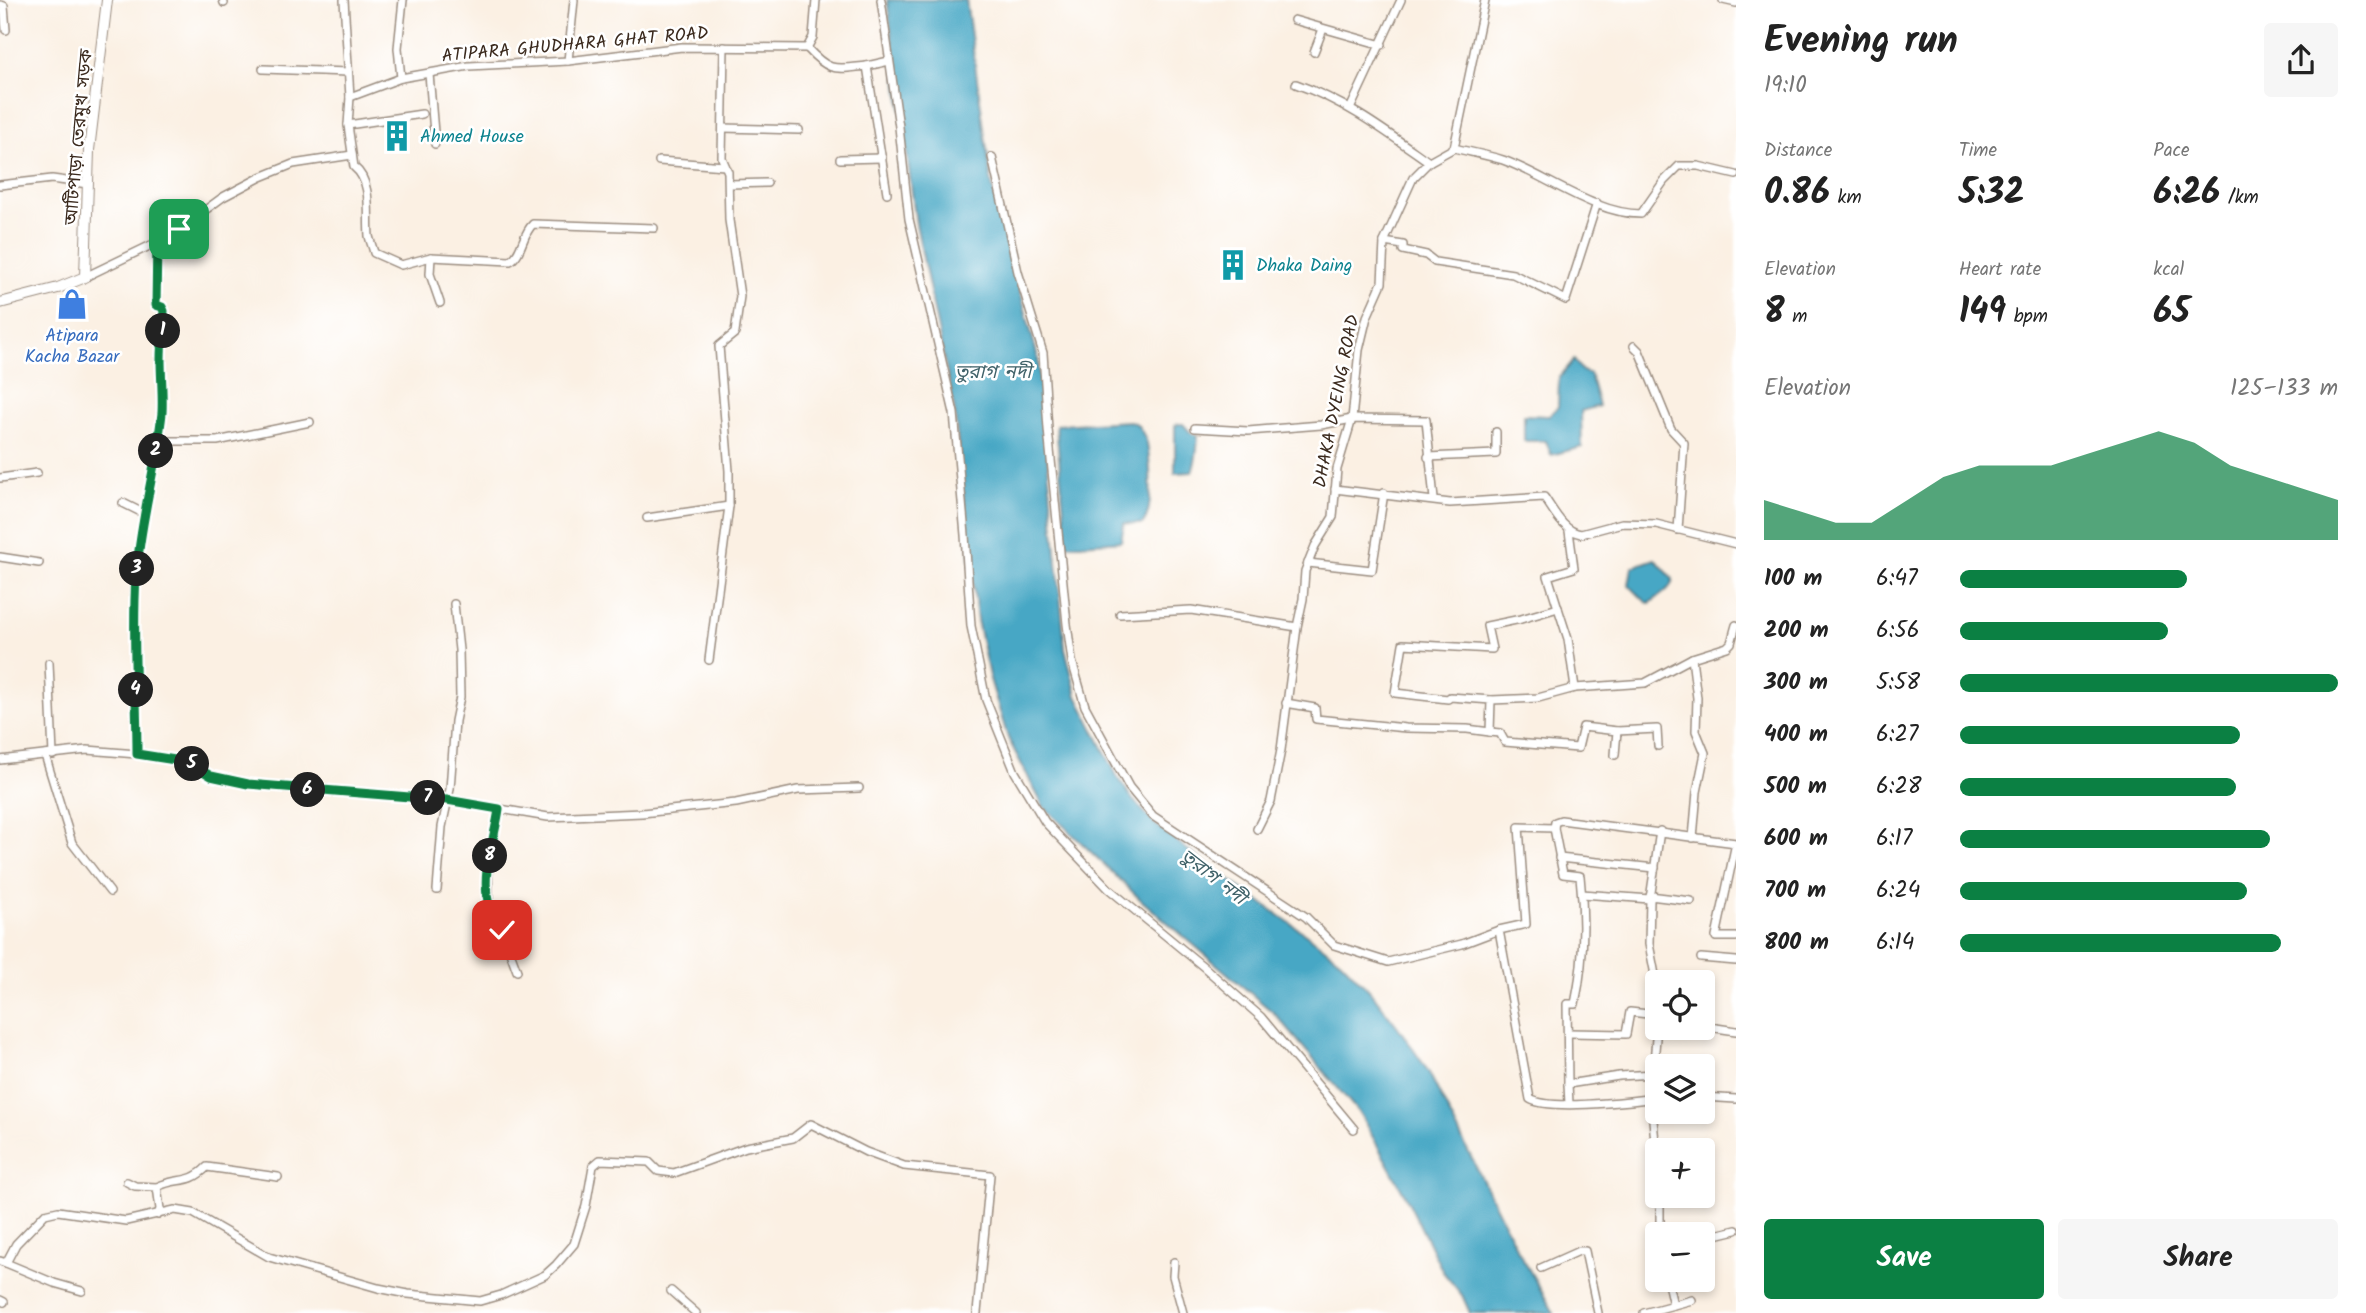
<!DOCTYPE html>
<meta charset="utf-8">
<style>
body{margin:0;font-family:Kalam,"Noto Sans Bengali",sans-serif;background:#f6f6f6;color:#222;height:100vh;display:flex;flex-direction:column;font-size:26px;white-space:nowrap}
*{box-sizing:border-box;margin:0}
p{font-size:23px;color:#767676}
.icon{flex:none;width:38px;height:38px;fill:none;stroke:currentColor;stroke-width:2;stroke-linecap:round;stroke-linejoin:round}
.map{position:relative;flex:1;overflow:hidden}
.drawer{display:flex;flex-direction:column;background:#fff;width:630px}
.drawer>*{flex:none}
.controls{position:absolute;left:1645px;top:970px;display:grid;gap:14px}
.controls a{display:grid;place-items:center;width:70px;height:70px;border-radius:7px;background:#fff;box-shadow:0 4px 10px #0003;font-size:35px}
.pin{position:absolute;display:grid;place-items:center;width:60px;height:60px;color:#fff;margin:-30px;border-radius:14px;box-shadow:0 4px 10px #0006}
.km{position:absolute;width:35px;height:35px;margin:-18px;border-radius:50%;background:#222;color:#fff;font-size:19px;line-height:35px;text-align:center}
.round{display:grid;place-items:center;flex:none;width:74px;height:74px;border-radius:7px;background:#f6f6f6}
.headline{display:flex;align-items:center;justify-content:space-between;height:119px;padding:0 28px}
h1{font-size:38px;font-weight:600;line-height:52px}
.metrics{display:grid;grid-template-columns:repeat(3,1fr);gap:10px;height:119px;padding:7px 28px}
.metrics div{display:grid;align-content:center}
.metrics b{font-size:35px;font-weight:600}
.metrics small{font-size:19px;font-weight:400}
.metrics p{font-size:19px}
.chart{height:196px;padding:14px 28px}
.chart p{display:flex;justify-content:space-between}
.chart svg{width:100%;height:126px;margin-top:7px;fill:#0b8043;opacity:.7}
.primary-button{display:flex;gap:14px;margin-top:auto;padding:14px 28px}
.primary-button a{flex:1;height:80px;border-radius:7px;background:#0b8043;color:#fff;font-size:28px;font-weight:600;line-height:80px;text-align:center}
.primary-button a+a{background:#f6f6f6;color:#222}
ul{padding:0 28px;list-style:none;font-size:23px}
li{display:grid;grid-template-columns:112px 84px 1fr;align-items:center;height:52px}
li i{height:18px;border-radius:9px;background:#0b8043}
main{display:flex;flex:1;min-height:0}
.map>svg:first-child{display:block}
.water{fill:#46a7c5;stroke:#406872;stroke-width:2}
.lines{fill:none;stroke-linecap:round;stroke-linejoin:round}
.street-casing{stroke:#9b8d80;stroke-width:10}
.secondary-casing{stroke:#9b8d80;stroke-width:12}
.street{stroke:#fff;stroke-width:7}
.secondary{stroke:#fff;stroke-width:10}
.route-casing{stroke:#fff;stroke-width:14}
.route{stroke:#0b8043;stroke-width:9}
.labels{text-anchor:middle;stroke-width:5;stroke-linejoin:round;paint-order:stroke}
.street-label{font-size:18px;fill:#3b2a1e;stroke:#fff}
.culture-label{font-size:18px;fill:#0d838f;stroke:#fff;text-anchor:start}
.shop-label{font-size:18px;fill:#366cbe;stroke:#fff}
.water-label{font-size:19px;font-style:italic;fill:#406269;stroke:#fff}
</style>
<main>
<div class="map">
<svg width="1736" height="1313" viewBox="0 0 1736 1313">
<rect width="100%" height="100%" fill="#fff"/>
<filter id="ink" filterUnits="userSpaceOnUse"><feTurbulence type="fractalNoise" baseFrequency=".0143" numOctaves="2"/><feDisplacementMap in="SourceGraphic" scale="14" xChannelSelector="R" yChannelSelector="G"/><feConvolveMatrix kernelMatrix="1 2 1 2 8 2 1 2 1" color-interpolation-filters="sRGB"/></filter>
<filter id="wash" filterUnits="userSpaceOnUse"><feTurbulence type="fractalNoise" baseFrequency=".00686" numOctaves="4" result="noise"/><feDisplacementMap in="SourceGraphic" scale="28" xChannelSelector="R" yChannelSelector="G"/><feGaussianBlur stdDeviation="1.57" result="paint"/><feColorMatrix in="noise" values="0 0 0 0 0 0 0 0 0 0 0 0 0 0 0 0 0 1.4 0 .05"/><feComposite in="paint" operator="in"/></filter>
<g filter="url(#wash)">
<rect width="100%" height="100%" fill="#fbf0e3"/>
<g class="water">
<polygon points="887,0 966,0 992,186 1038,358 1065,648 1077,696 1117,776 1133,800 1155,824 1193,854 1314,940 1341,961 1369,990 1398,1027 1428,1071 1516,1247 1554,1313 1470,1313 1462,1295 1443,1272 1405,1195 1360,1114 1275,1014 1141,900 1043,806 1008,738 989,676 977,620 954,407 916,224"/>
<polygon points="1574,360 1582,371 1590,374 1599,406 1581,411 1582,447 1551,455 1546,441 1524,441 1524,415 1549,416 1558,407 1559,378"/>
<path d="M1130 421 1137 424C1141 430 1145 436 1147 443 1150 462 1155 511 1142 524L1124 523 1121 541 1067 545 1056 425Z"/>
<path d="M1178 424H1183L1191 433 1198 436C1197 449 1197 459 1192 472L1175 473V426Z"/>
<path d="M1655 559 1673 579C1671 590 1659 596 1650 603L1646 602 1629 585 1632 567Z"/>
</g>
</g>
<g filter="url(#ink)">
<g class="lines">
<defs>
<g id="street">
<polyline points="223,0 224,3"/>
<path d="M344 0 350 97 348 125 354 167C373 182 367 214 369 236 370 241 373 248 374 253L401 265 431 257 510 261C522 255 522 234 533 224L654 228"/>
<polyline points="881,0 899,127 909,219 954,413 965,535 971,626 986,700 1015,772 1045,822 1109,889 1205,968 1261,1017 1354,1129"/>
<polyline points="1723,0 1736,3"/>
<polyline points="0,5 4,6 6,30"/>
<polyline points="1294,20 1382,45"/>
<path d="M807 48C830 73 835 69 867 66L887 193"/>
<polyline points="807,48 813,37 816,0"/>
<polyline points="1314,52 1323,29"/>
<polyline points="568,61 574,0"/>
<polyline points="867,66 889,61"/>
<polyline points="263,69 348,72"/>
<polyline points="429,74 435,144"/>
<polyline points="401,78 398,48 403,0"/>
<path d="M1296 84C1347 102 1385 131 1429 162"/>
<polyline points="350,97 401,78 469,66 568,61 682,47 807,48"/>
<polyline points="1351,107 1401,0"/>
<polyline points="348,125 422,114"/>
<polyline points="723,128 799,130"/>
<polyline points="1454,148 1485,0"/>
<polyline points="992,157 1018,272 1043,353 1048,429 1067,624 1072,661 1085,706 1129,787 1153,816 1306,917 1334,945 1388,962 1462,944 1499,930"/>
<polyline points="840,159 882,158"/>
<polyline points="659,161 725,166"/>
<polyline points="729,184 767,183"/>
<polyline points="0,185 52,179 88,184"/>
<polyline points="1384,242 1403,245 1403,250 1426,255 1435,262 1513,274 1566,300 1597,203"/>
<polyline points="431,257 430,274 440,303"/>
<polyline points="85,277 170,236 223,197 261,177 293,164 352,155"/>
<polyline points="1634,346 1639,351 1671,429 1684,443 1678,530"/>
<polyline points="1195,428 1248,431 1321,425 1352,419 1426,420 1434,499"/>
<polyline points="157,441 217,441 310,422"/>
<polyline points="1428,457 1496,454 1496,432"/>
<polyline points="0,478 37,473"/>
<path d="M1335 489 1450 503 1544 497C1554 511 1563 531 1581 534L1622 523 1656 524 1736 544"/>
<polyline points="123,503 145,514"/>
<polyline points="647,518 729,506"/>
<polyline points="0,557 39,563"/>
<polyline points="1308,563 1372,570 1384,493"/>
<polyline points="1120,614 1191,610 1297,627"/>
<polyline points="709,660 729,506 729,471 719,346 735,333 740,296 729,220 728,172 722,158 724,47"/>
<polyline points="49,663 53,755"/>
<polyline points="1575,688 1645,683 1692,658"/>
<polyline points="1491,700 1538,698 1575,688 1568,639 1558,608"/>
<polyline points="1286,703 1315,708 1316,719 1406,728 1467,729 1490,732 1491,700 1450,697 1448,699 1395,693 1403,644 1492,649 1487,626 1521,619 1558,608 1548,576 1574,568 1569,531"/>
<polyline points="1617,731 1657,729 1658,746"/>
<polyline points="1490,732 1500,733 1505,742 1578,748 1583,727 1617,731 1615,755"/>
<polyline points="137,754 188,762 211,776 248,784 447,800 548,817 642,813 736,803 798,790 859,788"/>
<polyline points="45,755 72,843 110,892"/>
<path d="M0 760 87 750 137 754C137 695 132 636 136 577 140 522 156 468 162 413 163 395 161 377 161 359 161 343 163 327 164 311L155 303 157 242"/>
<polyline points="499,809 488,867 489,905 502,930 517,971"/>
<path d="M1554 828 1563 874 1580 876C1585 920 1584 962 1575 1004H1567L1568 1084 1619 1076 1654 1074"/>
<path d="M1257 829 1271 801 1281 750 1297 627 1303 599 1305 571 1315 546 1333 517 1337 469 1352 419 1359 350 1367 317 1382 283 1384 242 1413 178 1429 162 1454 148C1470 152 1487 155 1503 160 1545 175 1595 214 1641 214L1664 181 1679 166H1698L1736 175"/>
<polyline points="1693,838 1697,792 1705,753 1696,731 1697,698 1692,658 1727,647 1731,643 1736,625"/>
<polyline points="1559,858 1655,868"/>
<polyline points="437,890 442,827 450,789 455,721 460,697 459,650 454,604"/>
<polyline points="1582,894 1650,899"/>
<polyline points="1650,896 1691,901"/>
<polyline points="1701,958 1736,961"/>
<polyline points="1657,1013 1656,980 1649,944 1650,899 1660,831"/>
<polyline points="1657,1026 1651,1099 1657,1163"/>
<polyline points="1703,1026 1736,1031"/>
<polyline points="1569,1033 1626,1034 1630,1012 1657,1015"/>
<polyline points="1568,1084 1569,1104"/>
<polyline points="1703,1097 1736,1099"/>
<path d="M1657 1098C1632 1101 1549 1111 1530 1099L1499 930 1526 924 1519 827 1554 828 1555 822 1561 820 1736 843 1716 937H1736"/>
<polyline points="127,1182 135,1186 157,1187 160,1209 158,1215"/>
<path d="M157 1187C178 1176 188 1186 207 1167L278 1177"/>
<polyline points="1660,1234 1660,1195"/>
<polyline points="1703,1238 1736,1230"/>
<polyline points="0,1261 6,1263 16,1244 45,1214 58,1211 126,1221 175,1210 193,1213 269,1257 378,1288 408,1294 480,1301 501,1295 545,1275 556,1265 574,1244 586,1206 593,1166 600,1160 649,1162 658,1171 674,1173 746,1147 793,1138 811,1124 866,1152 904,1166 990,1175 977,1313"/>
<polyline points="1174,1262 1173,1276 1183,1313"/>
<polyline points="6,1263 54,1283 82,1291"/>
<polyline points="1541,1268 1579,1251 1585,1251 1598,1313"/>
<polyline points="1667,1279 1673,1305"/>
<polyline points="671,1291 696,1313"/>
<polyline points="0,1300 4,1302"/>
<polyline points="1644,1313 1692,1300"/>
</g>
<polyline id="secondary" points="0,303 58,288 85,277 89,150 107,0"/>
</defs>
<use href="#street" class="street-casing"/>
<use href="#secondary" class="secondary-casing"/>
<use href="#street" class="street"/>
<use href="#secondary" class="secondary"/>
</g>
</g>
<g class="lines" filter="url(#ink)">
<defs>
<path id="route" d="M179 229 157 242 156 305 162 307 164 311C163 327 161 344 161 359 161 377 163 395 162 413 156 468 140 522 136 577 132 636 137 695 137 754L188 762 211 776 248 784 447 800 499 809C495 839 480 874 489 905 491 913 498 922 502 930"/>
</defs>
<use href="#route" class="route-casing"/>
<use href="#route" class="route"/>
</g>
<defs>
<symbol id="building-bare" viewBox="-9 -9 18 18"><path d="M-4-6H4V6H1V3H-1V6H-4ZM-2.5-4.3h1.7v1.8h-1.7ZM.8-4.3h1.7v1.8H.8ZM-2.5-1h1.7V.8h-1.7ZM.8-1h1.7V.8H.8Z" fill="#0f9aa8" stroke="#fff" stroke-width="2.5" paint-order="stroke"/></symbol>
<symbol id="shop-bare" viewBox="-9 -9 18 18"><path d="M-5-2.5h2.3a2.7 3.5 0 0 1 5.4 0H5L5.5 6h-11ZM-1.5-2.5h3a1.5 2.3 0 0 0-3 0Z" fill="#3f7fe0" stroke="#fff" stroke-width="2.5" paint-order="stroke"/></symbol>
</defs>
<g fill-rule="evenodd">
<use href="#building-bare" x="375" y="114" width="44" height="44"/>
<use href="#building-bare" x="1211" y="243" width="44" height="44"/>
<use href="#shop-bare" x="50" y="282" width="44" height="44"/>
</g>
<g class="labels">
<g class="street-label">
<text transform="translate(575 44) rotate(-5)" y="6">ATIPARA GHUDHARA GHAT ROAD</text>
<text transform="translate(78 137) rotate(-85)" y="6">আটিপাড়া তেরমুখ সড়ক</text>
<text transform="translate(1336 401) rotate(-79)" y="6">DHAKA DYEING ROAD</text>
</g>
<g class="culture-label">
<text x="420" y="142">Ahmed House</text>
<text x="1256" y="271">Dhaka Daing</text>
</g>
<g class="shop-label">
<text x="72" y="341">Atipara<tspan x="72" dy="21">Kacha Bazar</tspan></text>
</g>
<g class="water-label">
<text x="993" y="378">তুরাগ নদী</text>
<text transform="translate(1214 876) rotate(38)" y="7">তুরাগ নদী</text>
</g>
</g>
</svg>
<div class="controls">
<a><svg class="icon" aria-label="locate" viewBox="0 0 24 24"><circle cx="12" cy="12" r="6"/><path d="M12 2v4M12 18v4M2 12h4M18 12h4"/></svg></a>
<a><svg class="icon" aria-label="layers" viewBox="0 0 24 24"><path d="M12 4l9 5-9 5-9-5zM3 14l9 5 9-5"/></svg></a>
<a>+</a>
<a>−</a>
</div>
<div class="pin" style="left:179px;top:229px;background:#1e9e55"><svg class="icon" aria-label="arrive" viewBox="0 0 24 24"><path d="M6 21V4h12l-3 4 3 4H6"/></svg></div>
<div class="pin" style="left:502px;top:930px;background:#d93025"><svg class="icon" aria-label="check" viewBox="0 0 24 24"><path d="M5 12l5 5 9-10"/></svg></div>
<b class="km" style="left:163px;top:331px">1</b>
<b class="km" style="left:156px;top:451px">2</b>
<b class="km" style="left:137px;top:569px">3</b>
<b class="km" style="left:136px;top:690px">4</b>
<b class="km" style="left:192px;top:764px">5</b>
<b class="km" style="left:308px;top:790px">6</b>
<b class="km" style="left:428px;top:798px">7</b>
<b class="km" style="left:490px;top:856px">8</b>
</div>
<section class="drawer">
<div class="headline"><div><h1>Evening run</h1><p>19:10</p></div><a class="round"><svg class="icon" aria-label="share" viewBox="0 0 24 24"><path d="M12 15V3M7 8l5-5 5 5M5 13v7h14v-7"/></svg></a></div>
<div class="metrics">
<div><p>Distance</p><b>0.86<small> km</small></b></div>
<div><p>Time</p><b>5:32</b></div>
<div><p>Pace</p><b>6:26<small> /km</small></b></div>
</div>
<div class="metrics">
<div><p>Elevation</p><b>8<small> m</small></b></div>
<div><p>Heart rate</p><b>149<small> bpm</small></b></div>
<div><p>kcal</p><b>65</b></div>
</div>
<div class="chart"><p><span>Elevation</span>125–133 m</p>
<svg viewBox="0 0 160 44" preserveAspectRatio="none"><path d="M0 44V30L10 34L20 38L30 38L40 30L50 22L60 18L70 18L80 18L90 14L100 10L110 6L120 10L130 18L140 22L150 26L160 30V44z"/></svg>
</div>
<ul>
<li><b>100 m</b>6:47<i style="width:60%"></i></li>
<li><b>200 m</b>6:56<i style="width:55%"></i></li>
<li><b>300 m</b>5:58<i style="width:100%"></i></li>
<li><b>400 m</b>6:27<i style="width:74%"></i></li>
<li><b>500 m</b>6:28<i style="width:73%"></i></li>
<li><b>600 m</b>6:17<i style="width:82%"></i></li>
<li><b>700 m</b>6:24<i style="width:76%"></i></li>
<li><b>800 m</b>6:14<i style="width:85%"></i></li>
</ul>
<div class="primary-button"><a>Save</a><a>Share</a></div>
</section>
</main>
